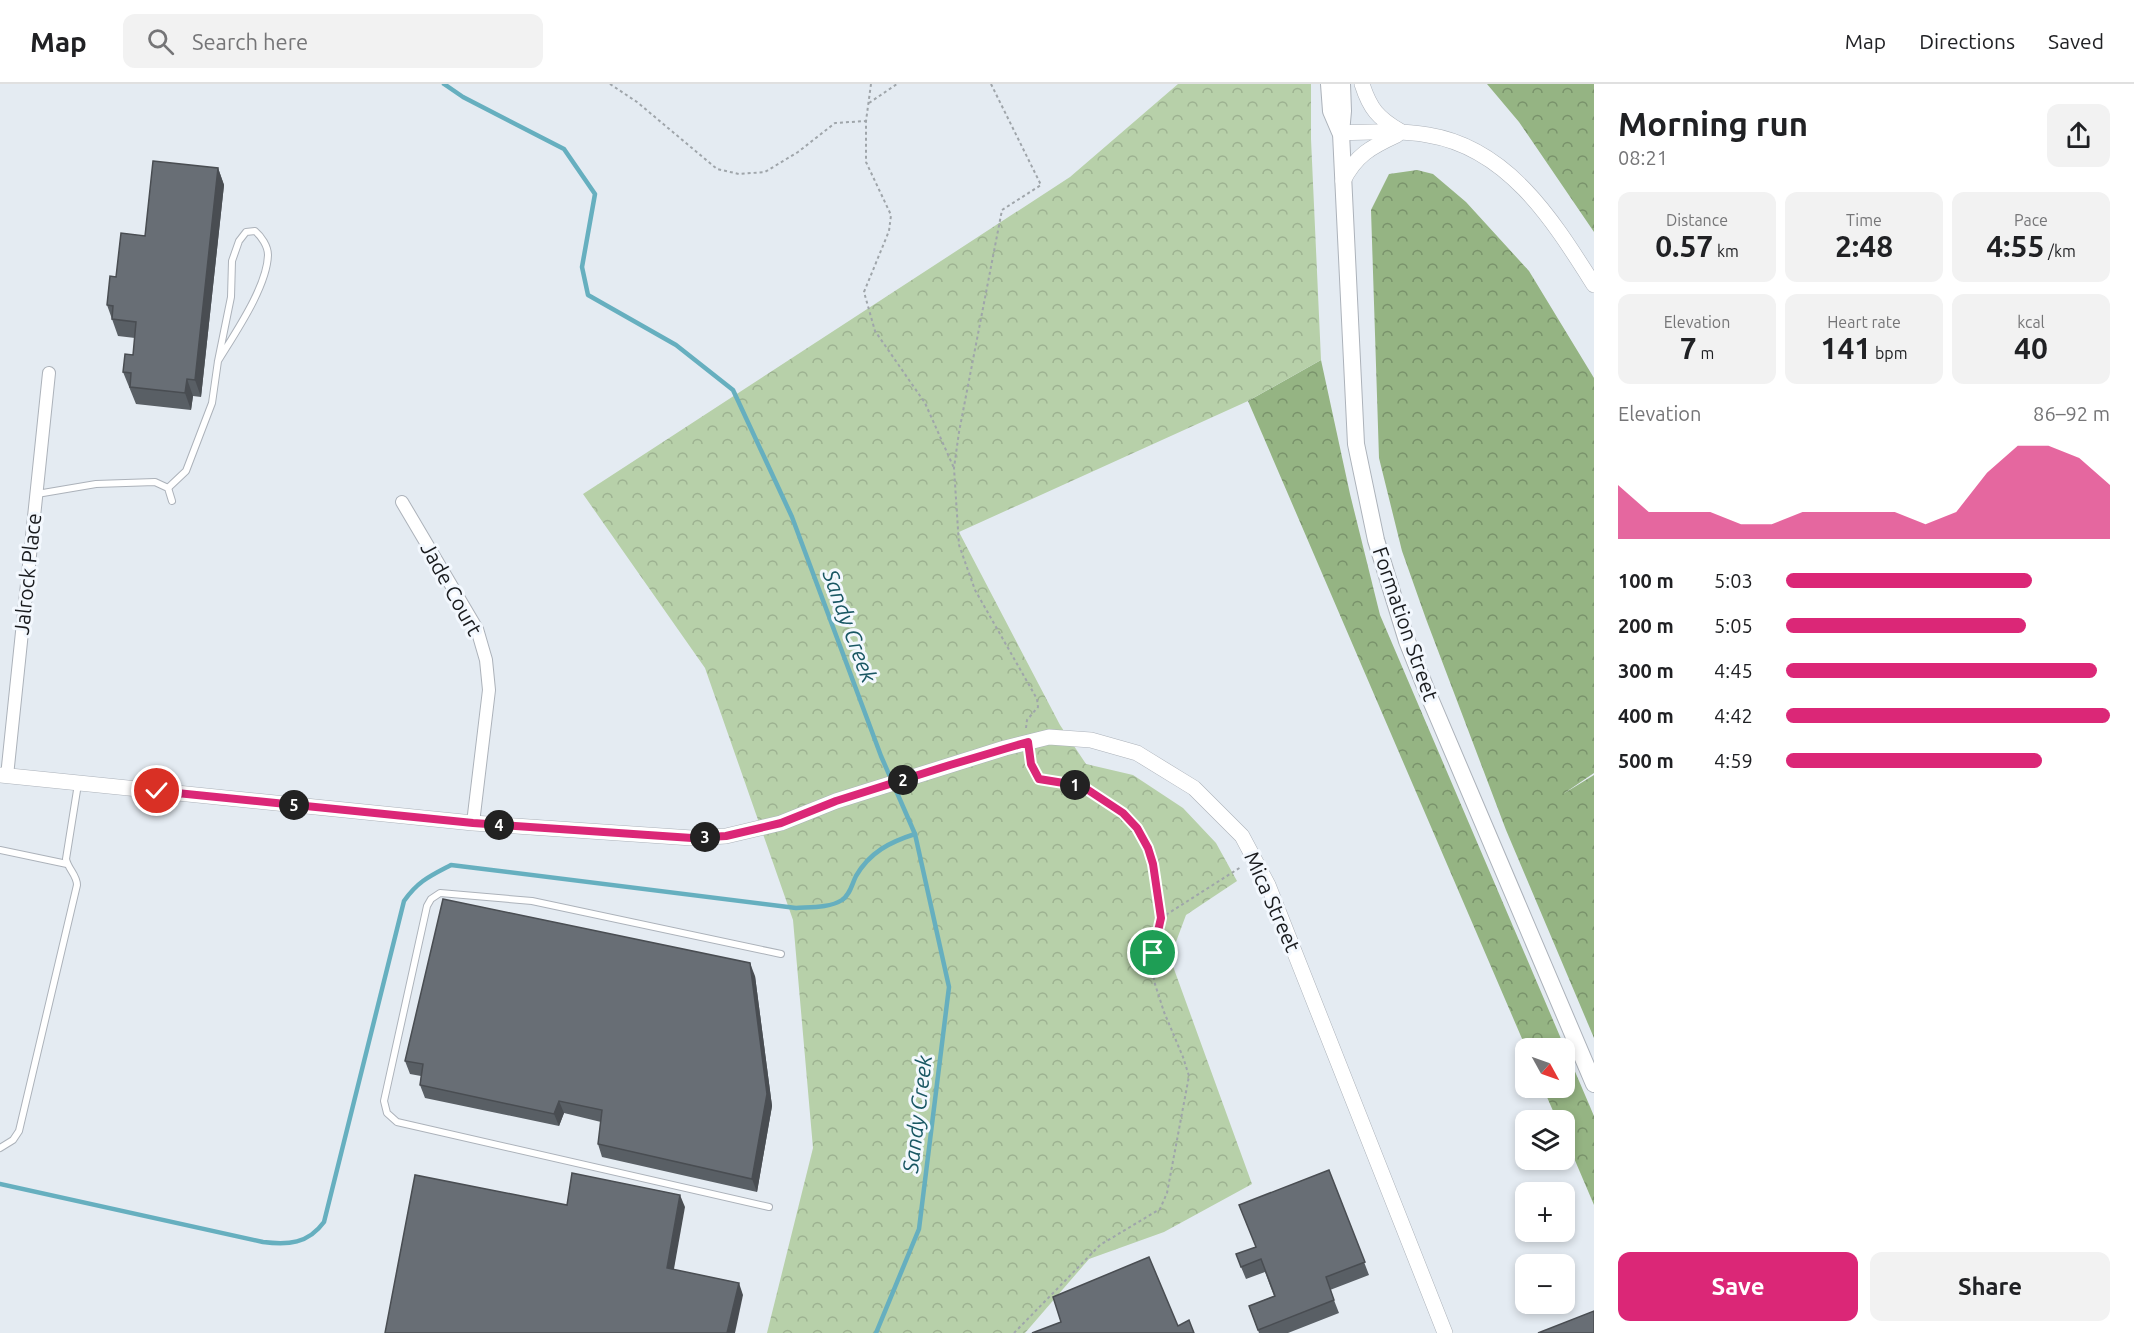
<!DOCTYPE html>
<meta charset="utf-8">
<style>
body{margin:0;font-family:Ubuntu,sans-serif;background:#f2f2f2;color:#202124;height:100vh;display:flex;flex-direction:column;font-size:22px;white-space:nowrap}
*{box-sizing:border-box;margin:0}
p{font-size:20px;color:#757577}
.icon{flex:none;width:33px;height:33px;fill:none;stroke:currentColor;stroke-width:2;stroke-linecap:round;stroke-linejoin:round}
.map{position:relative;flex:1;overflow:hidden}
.sheet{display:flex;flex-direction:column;background:#fff;width:540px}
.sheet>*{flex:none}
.needle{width:39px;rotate:130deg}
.fabs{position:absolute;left:1515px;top:954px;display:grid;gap:12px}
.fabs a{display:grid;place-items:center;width:60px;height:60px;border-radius:12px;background:#fff;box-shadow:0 3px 9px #0003;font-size:30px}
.pin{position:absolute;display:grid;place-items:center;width:51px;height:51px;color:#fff;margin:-26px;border:3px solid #fff;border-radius:50%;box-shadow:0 2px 6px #0007}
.km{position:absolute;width:30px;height:30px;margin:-15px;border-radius:50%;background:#222;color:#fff;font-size:16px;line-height:30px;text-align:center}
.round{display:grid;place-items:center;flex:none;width:63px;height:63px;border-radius:12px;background:#f2f2f2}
.head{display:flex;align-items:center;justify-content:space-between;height:102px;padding:0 24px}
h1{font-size:33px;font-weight:600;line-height:45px}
.metrics{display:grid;grid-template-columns:repeat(3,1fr);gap:9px;height:102px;padding:6px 24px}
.metrics div{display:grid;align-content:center;border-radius:12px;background:#f2f2f2;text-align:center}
.metrics b{font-size:30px;font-weight:600}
.metrics small{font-size:16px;font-weight:400}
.metrics p{font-size:16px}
.chart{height:168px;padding:12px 24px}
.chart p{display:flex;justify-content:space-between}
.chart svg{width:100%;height:108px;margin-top:6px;fill:#db2777;opacity:.7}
.cta{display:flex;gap:12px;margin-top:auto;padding:12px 24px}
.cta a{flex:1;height:69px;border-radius:12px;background:#db2777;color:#fff;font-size:24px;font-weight:600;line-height:69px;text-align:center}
.cta a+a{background:#f2f2f2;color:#202124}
ul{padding:0 24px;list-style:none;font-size:20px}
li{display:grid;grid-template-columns:96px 72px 1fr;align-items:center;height:45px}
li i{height:15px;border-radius:8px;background:#db2777}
header{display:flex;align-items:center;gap:36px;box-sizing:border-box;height:84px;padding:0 30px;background:#fff;border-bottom:2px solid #e0e0e0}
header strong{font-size:28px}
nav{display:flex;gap:33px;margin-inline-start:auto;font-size:21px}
.search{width:420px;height:54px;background:#f2f2f2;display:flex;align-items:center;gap:15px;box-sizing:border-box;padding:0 21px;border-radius:12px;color:#757577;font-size:22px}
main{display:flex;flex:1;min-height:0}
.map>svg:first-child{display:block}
.forest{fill:url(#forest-crowns)}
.park{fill:url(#park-crowns)}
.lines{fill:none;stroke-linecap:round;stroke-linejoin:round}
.stream{stroke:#66afbf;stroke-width:4.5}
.service-casing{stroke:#acb2ba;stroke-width:8}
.minor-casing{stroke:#acb2ba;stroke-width:14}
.tertiary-casing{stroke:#acb2ba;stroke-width:16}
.secondary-casing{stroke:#acb2ba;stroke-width:18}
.path{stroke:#9fa5aa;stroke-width:2;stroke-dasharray:3 3;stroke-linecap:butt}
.service{stroke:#fff;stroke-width:6}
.minor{stroke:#fff;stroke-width:12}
.tertiary{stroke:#fff;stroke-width:15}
.secondary{stroke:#fff;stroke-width:16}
.wall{fill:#595f65}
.shaded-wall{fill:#494d52}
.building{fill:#686e75;stroke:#494d52;stroke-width:1.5}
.route-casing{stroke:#fff;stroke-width:12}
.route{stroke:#db2777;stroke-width:8}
.labels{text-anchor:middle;stroke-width:6;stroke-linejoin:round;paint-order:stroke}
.street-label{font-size:21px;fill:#191b1e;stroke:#f3f8fe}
.water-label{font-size:22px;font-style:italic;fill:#195763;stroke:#f3f8fe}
</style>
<header>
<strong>Map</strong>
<div class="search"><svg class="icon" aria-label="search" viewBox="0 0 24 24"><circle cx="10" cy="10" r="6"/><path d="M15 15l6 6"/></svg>Search here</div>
<nav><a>Map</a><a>Directions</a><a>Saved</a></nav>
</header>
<main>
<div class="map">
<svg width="1594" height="1249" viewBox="0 0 1594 1249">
<defs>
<pattern id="forest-crowns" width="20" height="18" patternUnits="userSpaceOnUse" patternTransform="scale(1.5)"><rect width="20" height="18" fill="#95b483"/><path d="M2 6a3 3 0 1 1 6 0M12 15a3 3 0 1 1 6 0" fill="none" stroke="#79926b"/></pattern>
<pattern id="park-crowns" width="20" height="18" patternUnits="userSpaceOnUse" patternTransform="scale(1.5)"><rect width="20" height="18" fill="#b7d0a9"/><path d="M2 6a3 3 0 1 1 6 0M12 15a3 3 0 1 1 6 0" fill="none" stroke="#9db291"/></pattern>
</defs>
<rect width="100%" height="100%" fill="#e4ebf2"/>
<g class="forest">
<polygon points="1487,0 1594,0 1594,148 1519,38"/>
<polygon points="1417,86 1433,90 1466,118 1529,187 1594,294 1594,689 1563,710 1594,691 1594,954 1506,746 1426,535 1402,467 1379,374 1371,126 1389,90"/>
<polygon points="1321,276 1350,410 1380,531 1594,1032 1594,1121 1565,1053 1564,1036 1557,1036 1543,1004 1564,1004 1564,964 1526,964 1248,317"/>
</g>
<polygon class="park" points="1178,0 1311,0 1311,55 1321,276 1248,317 959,448 1060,641 1086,680 1133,691 1183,724 1216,759 1237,797 1186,831 1170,874 1252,1100 1164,1148 1089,1175 1025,1249 767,1249 813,1064 793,836 705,584 583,410 1070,93"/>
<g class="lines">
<g class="stream">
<polyline points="444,0 463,13 564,65 595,110 582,183 588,211 676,261 733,306 792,433 881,672 915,750 949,903 919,1145 876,1249"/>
<path d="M0 1100 263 1158C288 1161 308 1160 324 1138L404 817C418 797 430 792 451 781L796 824C809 823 830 824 842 816 850 811 852 800 856 792 870 768 890 758 915 750"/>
</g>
<defs>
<g id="service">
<path d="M168 404 186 387 212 319 218 277 231 213 232 177 239 157 246 148 255 147C261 152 268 162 268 171 267 203 235 249 218 277"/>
<polyline points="37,410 96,400 155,398 168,404 172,417"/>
<polyline points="0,766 67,780"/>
<path d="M0 1064 13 1056 19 1047 77 801C77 791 68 785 66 775L78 700"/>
<polyline points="769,1123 397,1038 387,1029 384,1017 427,822 431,815 440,809 532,817 781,870"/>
</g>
<g id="minor">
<polyline points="402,418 477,545 486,576 489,606 473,739"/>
<polyline points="7,692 49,289"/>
</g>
<g id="tertiary">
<path d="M1362 0C1370 25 1378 34 1400 47"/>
<path d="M1341 49C1370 48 1400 46 1428 51 1509 64 1554 138 1594 201"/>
<path d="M1343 97C1356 71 1371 63 1397 51"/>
<polyline points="0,691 473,739 692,754 726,752 781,739 836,717 1005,664 1049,653 1091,656 1137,669 1194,704 1242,752 1268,801 1445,1249"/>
</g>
<g id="secondary">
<polyline points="1329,0 1331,27 1340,48"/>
<polyline points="1342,0 1343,27 1341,49 1356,360 1376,456 1407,557 1426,605 1594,1000"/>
</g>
</defs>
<use href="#service" class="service-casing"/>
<use href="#minor" class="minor-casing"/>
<use href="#tertiary" class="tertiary-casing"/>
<use href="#secondary" class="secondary-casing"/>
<g class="path">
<polyline points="610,0 637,18 717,85 739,90 765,88 798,68 835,39 866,37"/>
<polyline points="871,0 866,37 866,78 891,131 889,147 864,208 875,247 925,319 954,384"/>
<polyline points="991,0 1041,101 1002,126 959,348 954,384 959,461 975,506 1037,615 1038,623 1027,636 1026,644"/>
<polyline points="869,19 897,0"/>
<polyline points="1161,834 1241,783"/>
<polyline points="1014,1249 1100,1161 1160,1125 1167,1109 1189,992 1183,973 1164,928 1154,897 1153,869 1161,834 1153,780 1148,764 1137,744 1123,728 1082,702 1039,695 1030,674"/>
</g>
<use href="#service" class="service"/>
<use href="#minor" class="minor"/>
<use href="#tertiary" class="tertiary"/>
<use href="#secondary" class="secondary"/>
</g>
<g class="wall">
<polygon points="218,84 224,101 201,313 193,312 191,326 136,320 123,288 133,271 135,254 118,252 107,221 116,193 145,152"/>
<polygon points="755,892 772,1022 757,1108 602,1073 598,1060 601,1038 564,1029 559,1042 425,1014 420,1001 421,992 410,990 405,977"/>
<polygon points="1329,1086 1369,1191 1330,1206 1339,1229 1288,1249 1259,1249 1249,1222 1274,1212 1265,1188 1246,1195 1241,1183 1255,1163"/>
</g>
<g class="shaded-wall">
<polygon points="218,84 224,101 201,313 195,296"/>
<polygon points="187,295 193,312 191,326 185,309"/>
<polygon points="750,879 755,892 772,1022 757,1108 752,1095"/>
<polygon points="559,1017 564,1029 559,1042 554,1030"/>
<polygon points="680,1111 685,1123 672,1196 667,1184"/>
<polygon points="739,1199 743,1211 735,1249 727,1249"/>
</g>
<g class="building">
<polygon points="153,77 218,84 195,296 187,295 185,309 130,303 131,289 123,288 125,270 133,271 136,238 112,235 113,222 107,221 110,192 116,193 121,149 145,152"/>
<polygon points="443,815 750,879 767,1010 752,1095 598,1060 602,1026 559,1017 554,1030 420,1001 423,980 405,977"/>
<polygon points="1329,1086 1365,1178 1326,1193 1334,1216 1258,1246 1249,1222 1275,1212 1261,1175 1241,1183 1236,1170 1256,1163 1239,1121"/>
<polygon points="572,1089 680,1111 667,1184 739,1199 727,1249 385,1249 415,1091 567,1121"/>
<polygon points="1149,1173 1178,1242 1189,1236 1194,1249 1032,1249 1061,1238 1053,1213"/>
<polygon points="1594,1227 1594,1249 1538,1249"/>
</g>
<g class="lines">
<defs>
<polyline id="route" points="157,707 473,739 692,754 726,752 781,739 836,717 950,681 1028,658 1031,680 1039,695 1082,702 1123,729 1137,744 1148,764 1153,780 1161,834 1153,869"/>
</defs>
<use href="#route" class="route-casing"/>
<use href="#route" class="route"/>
</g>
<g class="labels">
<g class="street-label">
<text transform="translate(28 490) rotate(-84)" y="7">Jalrock Place</text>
<text transform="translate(451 505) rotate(61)" y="7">Jade Court</text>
<text transform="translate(1405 540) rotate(71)" y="7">Formation Street</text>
<text transform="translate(1272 818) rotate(66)" y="7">Mica Street</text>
</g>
<g class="water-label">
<text transform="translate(850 542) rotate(70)" y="8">Sandy Creek</text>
<text transform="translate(917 1030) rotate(-83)" y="8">Sandy Creek</text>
</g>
</g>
</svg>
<div class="fabs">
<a><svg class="needle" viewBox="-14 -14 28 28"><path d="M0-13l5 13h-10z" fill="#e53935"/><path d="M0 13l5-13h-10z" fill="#757577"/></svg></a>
<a><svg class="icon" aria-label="layers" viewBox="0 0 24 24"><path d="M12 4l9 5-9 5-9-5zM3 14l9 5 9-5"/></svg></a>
<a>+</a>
<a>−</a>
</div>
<div class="pin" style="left:1153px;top:869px;background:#1e9e55"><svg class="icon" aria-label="arrive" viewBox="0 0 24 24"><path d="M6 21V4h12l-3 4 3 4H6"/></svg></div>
<div class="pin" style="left:157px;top:707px;background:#d93025"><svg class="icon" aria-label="check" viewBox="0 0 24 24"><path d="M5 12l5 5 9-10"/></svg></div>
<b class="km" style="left:1075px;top:701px">1</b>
<b class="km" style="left:903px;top:696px">2</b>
<b class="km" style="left:705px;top:753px">3</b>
<b class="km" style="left:499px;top:741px">4</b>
<b class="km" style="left:294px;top:721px">5</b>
</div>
<section class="sheet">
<div class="head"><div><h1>Morning run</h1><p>08:21</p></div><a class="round"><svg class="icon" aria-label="share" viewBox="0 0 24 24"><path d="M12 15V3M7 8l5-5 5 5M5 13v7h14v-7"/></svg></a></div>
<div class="metrics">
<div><p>Distance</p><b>0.57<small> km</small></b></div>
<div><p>Time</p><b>2:48</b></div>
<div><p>Pace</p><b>4:55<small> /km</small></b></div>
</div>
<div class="metrics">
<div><p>Elevation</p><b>7<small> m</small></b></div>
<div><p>Heart rate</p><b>141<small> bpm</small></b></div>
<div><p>kcal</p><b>40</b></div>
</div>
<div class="chart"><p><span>Elevation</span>86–92 m</p>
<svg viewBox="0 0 160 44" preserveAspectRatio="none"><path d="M0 44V22L10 33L20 33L30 33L40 38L50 38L60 33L70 33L80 33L90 33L100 38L110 33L120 17L130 6L140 6L150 11L160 22V44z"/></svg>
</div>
<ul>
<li><b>100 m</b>5:03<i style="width:76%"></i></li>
<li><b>200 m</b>5:05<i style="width:74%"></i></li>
<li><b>300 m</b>4:45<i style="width:96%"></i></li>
<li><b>400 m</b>4:42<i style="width:100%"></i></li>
<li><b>500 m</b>4:59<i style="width:79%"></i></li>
</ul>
<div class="cta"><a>Save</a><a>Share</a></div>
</section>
</main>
